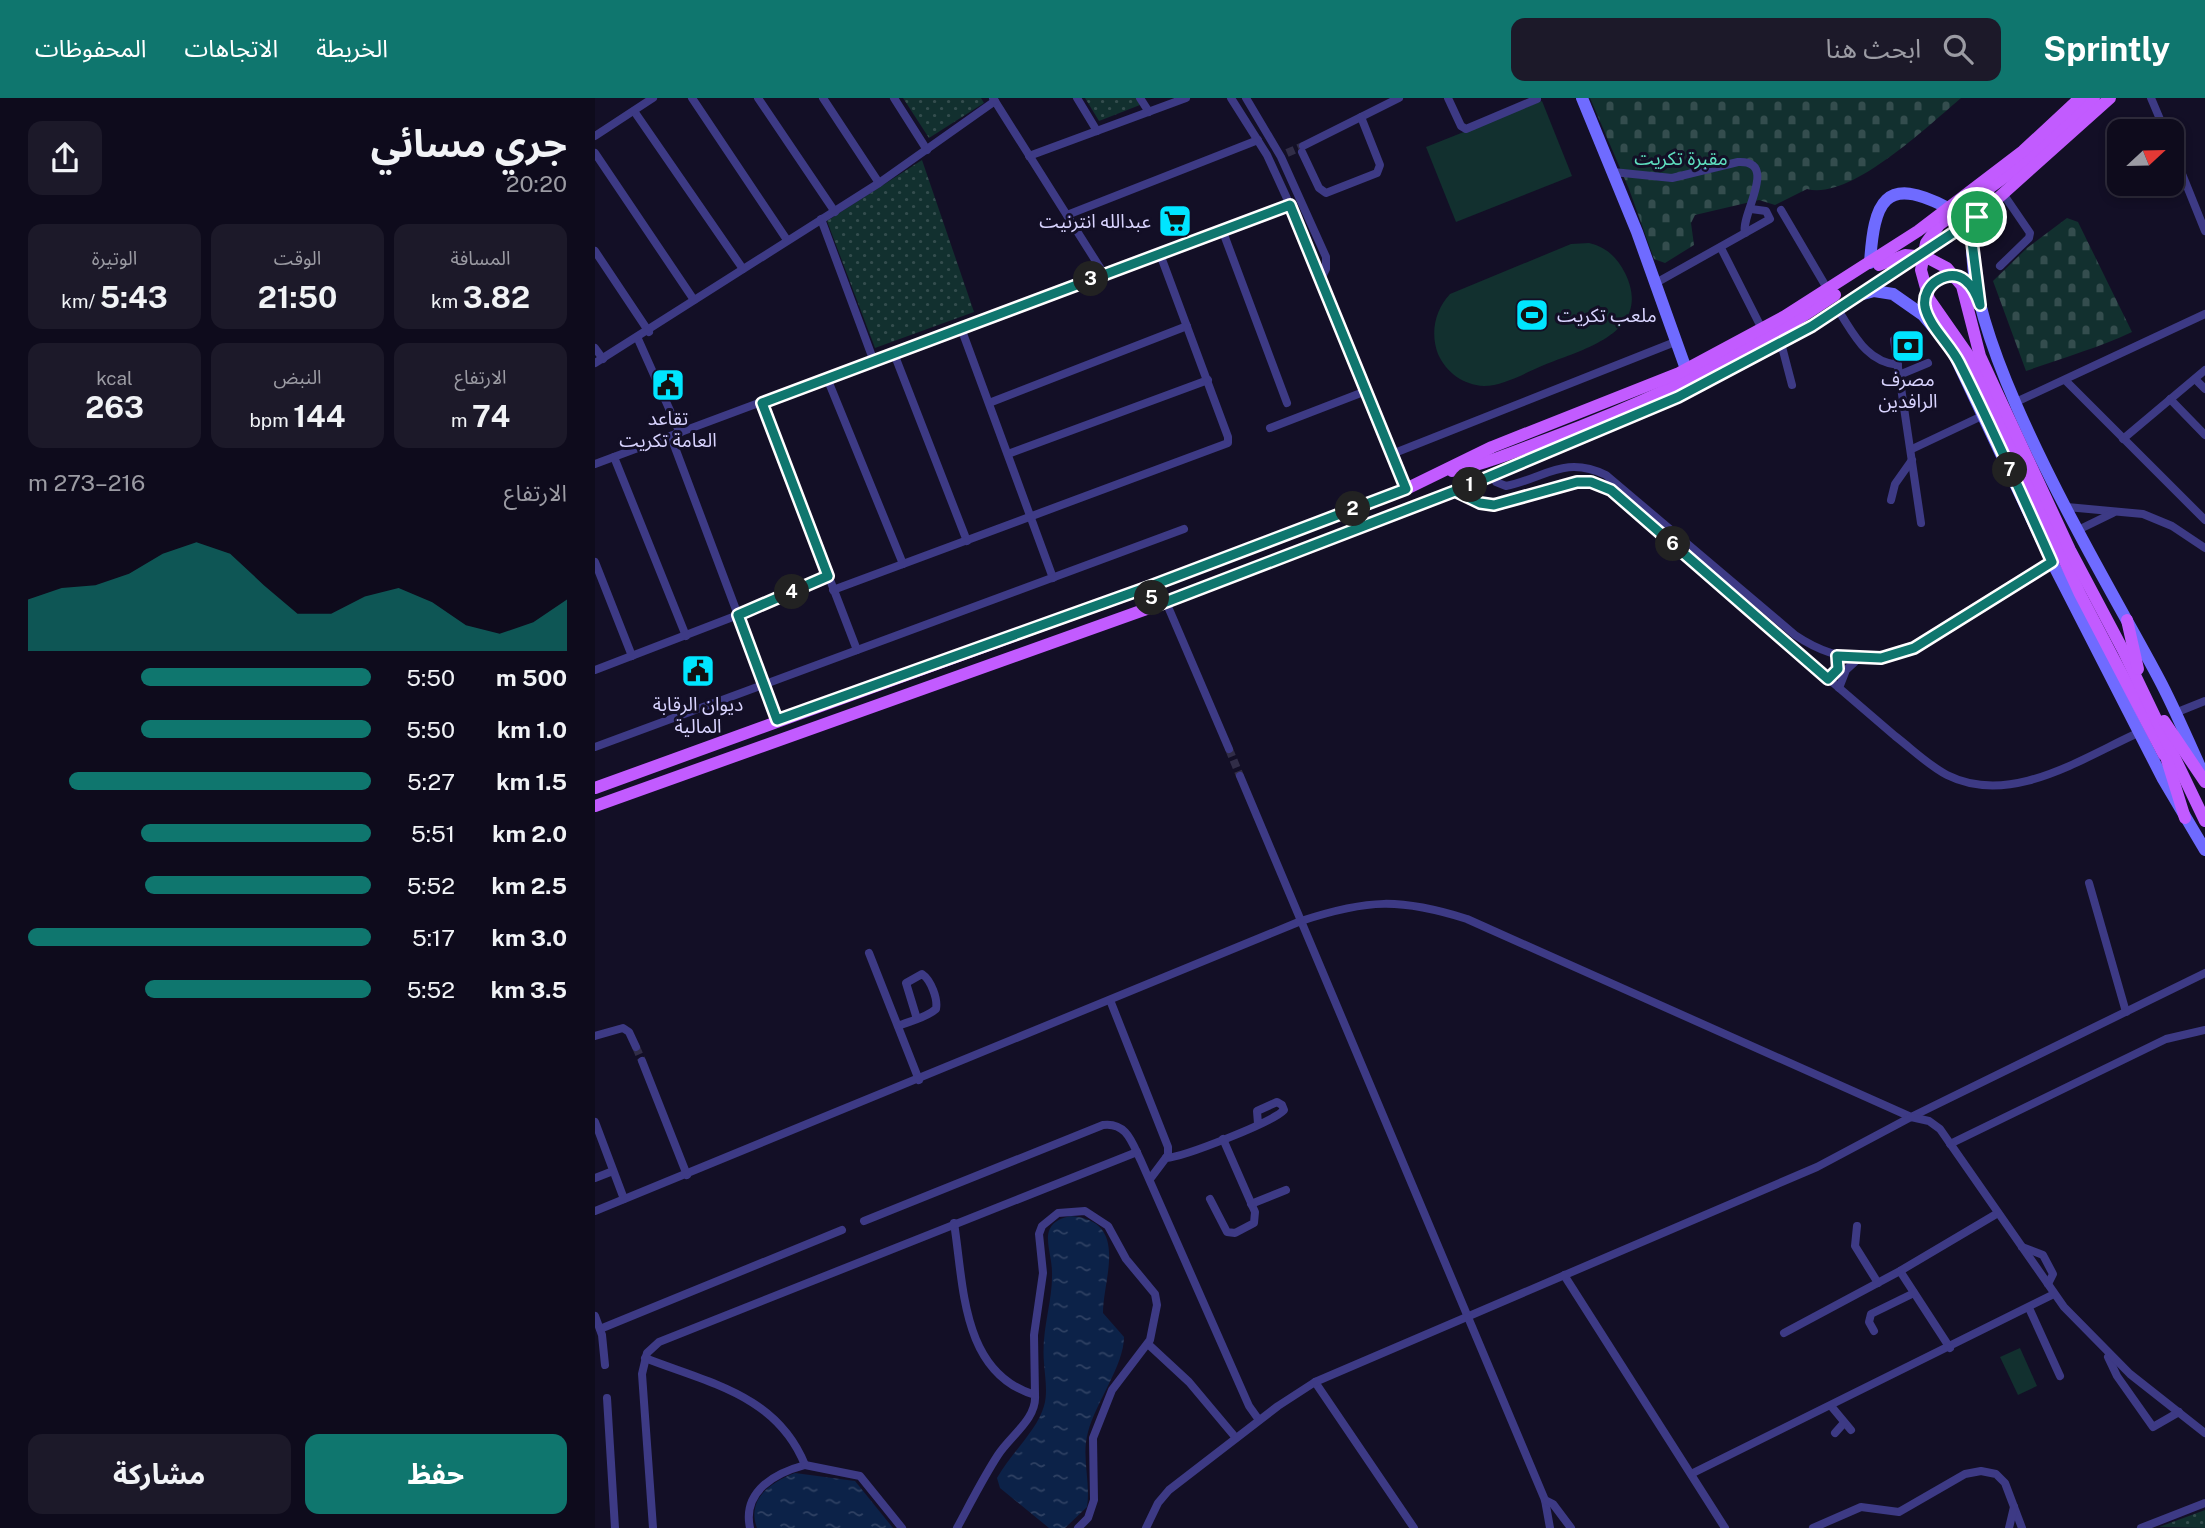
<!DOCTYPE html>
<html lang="ar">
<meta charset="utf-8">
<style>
body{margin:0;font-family:"Public Sans","Noto Sans Arabic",sans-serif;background:#1c1929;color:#f1f3f6;direction:rtl;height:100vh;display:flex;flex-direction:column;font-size:26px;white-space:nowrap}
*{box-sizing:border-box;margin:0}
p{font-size:23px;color:#9b9ba3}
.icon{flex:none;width:38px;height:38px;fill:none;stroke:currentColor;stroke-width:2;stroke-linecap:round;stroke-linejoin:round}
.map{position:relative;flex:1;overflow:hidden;direction:ltr}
.panel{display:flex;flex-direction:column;background:#0e0b1c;width:595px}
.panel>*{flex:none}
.needle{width:46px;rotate:68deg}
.fabs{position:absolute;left:1512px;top:21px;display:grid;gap:14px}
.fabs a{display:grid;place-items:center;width:77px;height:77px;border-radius:14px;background:#0e0b1c;box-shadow:0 4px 10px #0003,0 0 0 2px #2e2b3b;font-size:35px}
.pin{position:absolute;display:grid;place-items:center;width:60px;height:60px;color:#fff;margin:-30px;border:4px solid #fff;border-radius:50%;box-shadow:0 2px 7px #0007}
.km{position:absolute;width:35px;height:35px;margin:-18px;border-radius:50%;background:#222;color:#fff;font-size:19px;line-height:35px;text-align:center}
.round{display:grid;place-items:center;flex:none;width:74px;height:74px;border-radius:14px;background:#1c1929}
.overview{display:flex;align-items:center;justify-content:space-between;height:119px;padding:0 28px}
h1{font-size:38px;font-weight:700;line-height:52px}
.stats{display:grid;grid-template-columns:repeat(3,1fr);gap:10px;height:119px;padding:7px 28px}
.stats div{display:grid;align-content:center;border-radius:14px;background:#1c1929;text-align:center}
.stats b{font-size:30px;font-weight:700}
.stats small{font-size:19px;font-weight:400}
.stats p{font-size:19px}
.chart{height:196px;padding:14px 28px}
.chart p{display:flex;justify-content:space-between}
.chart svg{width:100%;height:126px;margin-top:7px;fill:#0f766e;opacity:.7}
.cta{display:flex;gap:14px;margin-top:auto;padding:14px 28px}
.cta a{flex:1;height:80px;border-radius:14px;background:#0f766e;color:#fff;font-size:28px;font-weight:700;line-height:80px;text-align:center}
.cta a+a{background:#1c1929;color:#f1f3f6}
ul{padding:0 28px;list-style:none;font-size:23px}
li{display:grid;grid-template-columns:112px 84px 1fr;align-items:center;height:52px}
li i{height:18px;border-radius:9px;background:#0f766e}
header{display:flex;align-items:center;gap:42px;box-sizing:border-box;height:98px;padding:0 35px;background:#0f766e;color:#fff}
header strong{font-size:33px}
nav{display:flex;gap:38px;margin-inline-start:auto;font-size:24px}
.search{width:490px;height:63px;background:#1c1929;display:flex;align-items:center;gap:18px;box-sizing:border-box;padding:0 24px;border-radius:14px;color:#9b9ba3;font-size:26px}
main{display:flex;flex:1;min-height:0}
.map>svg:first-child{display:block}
.cemetery{fill:url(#cemetery-stones)}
.park{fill:url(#park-dots)}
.pitch{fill:#12302f}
.water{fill:url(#water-ripples)}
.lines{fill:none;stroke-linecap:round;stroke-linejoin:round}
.street-tunnel{stroke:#312d47;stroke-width:8;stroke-dasharray:8 4;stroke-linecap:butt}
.street{stroke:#3d3a85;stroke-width:8}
.secondary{stroke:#6f6bff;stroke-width:12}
.primary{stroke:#c25bff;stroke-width:12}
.route-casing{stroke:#fff;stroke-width:14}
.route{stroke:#0f766e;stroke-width:9}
.labels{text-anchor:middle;stroke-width:6;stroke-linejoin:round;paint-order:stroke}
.park-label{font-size:19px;fill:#5fe0c0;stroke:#130f26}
.poi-label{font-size:19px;fill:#d9d4ff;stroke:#130f26}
</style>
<header>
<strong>Sprintly</strong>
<div class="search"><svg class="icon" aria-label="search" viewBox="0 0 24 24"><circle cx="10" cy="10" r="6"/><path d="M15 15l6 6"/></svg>ابحث هنا</div>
<nav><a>الخريطة</a><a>الاتجاهات</a><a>المحفوظات</a></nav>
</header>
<main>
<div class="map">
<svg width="1610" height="1430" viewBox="0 0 1610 1430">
<defs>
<pattern id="cemetery-stones" width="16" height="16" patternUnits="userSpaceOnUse" patternTransform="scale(1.75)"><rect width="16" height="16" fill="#12302f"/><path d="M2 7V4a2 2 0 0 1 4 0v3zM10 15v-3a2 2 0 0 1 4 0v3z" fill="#344d4e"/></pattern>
<pattern id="park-dots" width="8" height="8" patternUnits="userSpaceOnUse" patternTransform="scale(1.75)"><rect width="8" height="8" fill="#12302f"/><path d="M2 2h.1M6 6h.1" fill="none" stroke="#344d4e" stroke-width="1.8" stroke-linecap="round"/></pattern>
<pattern id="water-ripples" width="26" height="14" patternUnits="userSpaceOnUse" patternTransform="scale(1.75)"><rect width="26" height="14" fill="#0c2248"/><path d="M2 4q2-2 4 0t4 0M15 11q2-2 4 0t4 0" fill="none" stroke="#2f4163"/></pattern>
</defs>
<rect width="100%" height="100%" fill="#130f26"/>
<g class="cemetery">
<path d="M995 0H1366C1334 27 1255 103 1212 91L1180 107 1164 102 1100 117 1096 125 1099 147 1070 165 1059 161 1034 91Z"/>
<path d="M1472 120 1483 124 1537 234C1503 250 1467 260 1431 273L1398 183 1432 150Z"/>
</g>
<g class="park">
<polygon points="308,0 386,0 389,5 334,40"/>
<polygon points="490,0 541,0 545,7 504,23"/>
<polygon points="327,62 379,214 280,250 232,123"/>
<polygon points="1610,1412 1610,1430 1564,1429"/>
</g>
<g class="pitch">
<polygon points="947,3 977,78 861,124 831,49"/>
<path d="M994 145C1011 149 1022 159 1030 175 1059 234 989 251 949 267 932 274 908 288 889 288 868 287 851 274 843 256 835 235 840 212 855 196L976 146Z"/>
<polygon points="1425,1250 1442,1288 1423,1297 1405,1259"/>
</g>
<g class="water">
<path d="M476 1118C535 1123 508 1180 508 1215L529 1239C529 1267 501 1304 493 1334 486 1359 496 1384 492 1409L470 1430H454L405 1390 402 1380C415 1356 442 1333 449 1308 453 1295 450 1279 449 1265 446 1231 458 1204 457 1174 457 1151 440 1125 476 1118Z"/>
<path d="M200 1375 260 1383 298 1430H162C151 1401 176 1384 200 1375Z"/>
</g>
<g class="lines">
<g class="street-tunnel">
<polyline points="692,55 708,48"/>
<polyline points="634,651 645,678"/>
<polyline points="41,949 47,963"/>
</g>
<g class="street">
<polyline points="97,0 192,142"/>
<polyline points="163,0 240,114"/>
<polyline points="228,0 284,85"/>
<polyline points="299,0 332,52"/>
<polyline points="398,0 509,176"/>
<polyline points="482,0 502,33"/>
<polyline points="545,0 554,14"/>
<polyline points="636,0 672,57 695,107 811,391"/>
<polyline points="651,0 686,59 731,159 731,171 726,181"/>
<polyline points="853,0 866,28 871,31 942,1"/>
<polyline points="1556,0 1570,33"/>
<polyline points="39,13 148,171"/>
<polyline points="0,38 58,0"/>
<polyline points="708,48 804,0"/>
<polyline points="1577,51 1610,133"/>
<polyline points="707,54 724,90 731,95 782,75 785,67 766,19"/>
<polyline points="0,55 99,202"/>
<polyline points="434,58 591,0"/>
<path d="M1018 74 1077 80 1143 64C1185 62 1145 117 1150 135"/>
<polyline points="1186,112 1233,192"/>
<polyline points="472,117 663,42"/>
<polyline points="226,121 278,261"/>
<polyline points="628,134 692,305"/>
<polyline points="1126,150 1167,231"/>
<polyline points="0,153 54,234"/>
<polyline points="1405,168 1434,140 1435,135 1409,97"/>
<polyline points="1059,186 1175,121 1171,113 1156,111"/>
<path d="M1243 212C1259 236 1271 264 1303 267"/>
<polyline points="366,230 458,480"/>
<polyline points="43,241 85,335"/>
<polyline points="1299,242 1326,425"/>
<polyline points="1186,245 1197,287"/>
<polyline points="0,250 8,261"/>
<polyline points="298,253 372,443"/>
<polyline points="0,265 284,85 400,3"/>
<polyline points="1304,277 1333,265"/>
<polyline points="232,280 308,466"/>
<polyline points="1600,281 1610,291"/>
<polyline points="1470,282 1610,422"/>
<polyline points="1575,301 1610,337"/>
<polyline points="1421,304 1610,216"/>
<polyline points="167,305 262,552"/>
<polyline points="394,305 592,228"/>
<polyline points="675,330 771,293"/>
<polyline points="1528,341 1610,272"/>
<polyline points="1317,351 1389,317"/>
<polyline points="413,356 613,282"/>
<polyline points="797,356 1080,244"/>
<polyline points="19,359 91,538"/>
<polyline points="0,366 695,107"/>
<path d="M897 378 901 384 911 388C950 380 969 357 1011 377L1200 537C1237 562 1277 568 1319 550L1457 464"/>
<path d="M860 393C870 398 880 405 891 406 931 413 969 370 1009 388L1300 638C1317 651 1333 667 1352 677 1416 709 1487 660 1545 634"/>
<polyline points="1296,402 1300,386 1317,362"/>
<polyline points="1472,409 1548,416 1577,428 1610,450"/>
<polyline points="1483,432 1518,415"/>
<polyline points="0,464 37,558"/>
<polyline points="238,492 633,345 633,339 565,156"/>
<polyline points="571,504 634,651"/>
<polyline points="0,572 143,517 76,339"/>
<polyline points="1233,581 1243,571 1242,558"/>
<polyline points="1244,590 1251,572 1263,561"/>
<polyline points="1580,615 1610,603"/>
<polyline points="182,622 143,517 233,478"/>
<polyline points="0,649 589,431"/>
<polyline points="645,678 950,1402 955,1430"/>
<polyline points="1494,785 1531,914"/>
<polyline points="274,855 324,982"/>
<polyline points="515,902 573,1049 573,1057 555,1081"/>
<path d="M303 928C315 923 331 920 341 911 343 901 336 882 327 876L311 885 322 921"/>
<polyline points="0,938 28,930 34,934 41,949"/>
<polyline points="47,963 92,1077"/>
<polyline points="0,1024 29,1101"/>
<polyline points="1355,1046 1571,941 1610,932"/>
<path d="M571 1060C589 1059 678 1024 689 1012L687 1007 682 1004 662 1013 663 1026"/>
<polyline points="0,1080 18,1073"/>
<polyline points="615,1101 632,1134 640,1135 659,1125 660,1114 628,1041"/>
<polyline points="656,1106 691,1092"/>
<path d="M0 1113 706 823C773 801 805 800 872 821L1316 1019 1610 875"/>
<path d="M269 1123 508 1027C532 1024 537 1045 546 1063L654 1308 664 1322"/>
<path d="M359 1125C369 1187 366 1275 440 1297 442 1321 415 1338 403 1357 388 1380 375 1406 362 1430"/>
<polyline points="1262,1128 1260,1148 1283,1185"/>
<polyline points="1427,1149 1448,1157 1458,1176 1453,1186"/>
<polyline points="1305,1173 1355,1250"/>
<polyline points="969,1177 1130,1430"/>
<polyline points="1434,1210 1465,1278"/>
<polyline points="0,1218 7,1237 10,1267"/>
<polyline points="5,1231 247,1132"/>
<polyline points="1279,1233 1274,1224 1276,1216 1319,1195"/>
<polyline points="1189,1235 1305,1173 1403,1115"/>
<polyline points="553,1246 594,1284 641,1340"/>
<polyline points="1513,1259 1522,1278 1558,1329 1584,1314"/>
<path d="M50 1260C114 1285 182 1297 210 1367 180 1375 147 1393 155 1430"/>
<polyline points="720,1284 819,1430"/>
<polyline points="440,1297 439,1237 448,1175 444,1136 447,1128 463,1115 490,1113 513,1128 531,1161 560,1196 562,1207 555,1242 517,1292 498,1340 499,1402 493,1420 483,1430"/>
<polyline points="12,1300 20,1430"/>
<polyline points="1236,1308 1256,1332"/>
<polyline points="1240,1335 1248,1326"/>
<polyline points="210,1367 265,1378 307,1430"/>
<polyline points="1096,1376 1459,1196"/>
<polyline points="950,1402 958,1406 976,1430"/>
<polyline points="58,1430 47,1276 52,1255 64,1244 542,1054"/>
<polyline points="551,1430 563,1405 574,1392 683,1308 720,1284 1222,1069 1316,1019 1334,1023 1345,1031 1469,1209 1535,1276 1610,1335"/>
<polyline points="1218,1430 1266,1409 1304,1414 1370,1376 1386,1373 1401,1376 1410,1385 1427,1430"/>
<polyline points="1414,1430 1419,1409"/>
<polyline points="1546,1430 1610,1405"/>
</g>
<g class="secondary">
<polyline points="987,0 1042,134 1091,271"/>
<path d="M1382 119C1346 215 1516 489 1564 581 1580 611 1593 643 1607 673"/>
<path d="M1275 165C1279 104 1289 76 1353 110"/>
<polyline points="1268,196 1279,193 1298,196 1328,217 1356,250 1457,464 1568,681 1610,752"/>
<path d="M1330 201C1334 174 1367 172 1380 194"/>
</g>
<g class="primary">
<polyline points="1499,0 1411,78 1344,127 1331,145 1326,172 1334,201 1378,264 1485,496 1569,657"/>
<polyline points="1284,167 1310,157 1331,159 1352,170 1367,188 1385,258 1475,452 1528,552 1610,723"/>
<path d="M857 373C890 366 922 353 953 341 1053 304 1152 257 1240 197"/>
<polyline points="1532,522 1543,571"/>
<polyline points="1569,623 1610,684"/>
<polyline points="1572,662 1590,720"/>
<polyline points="0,690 553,489 811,391 897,349 1084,275 1190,218 1323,133 1428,53 1485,0"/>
<polyline points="0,708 571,504 860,393 1083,299 1217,228 1382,119 1515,0"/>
</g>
</g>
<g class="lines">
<defs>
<path id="route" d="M1382 119 1217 228 1083 299 860 393 560 508 553 489 811 391 695 107 167 305 233 478 143 517 182 622 553 489 560 508 571 504 860 393 885 405 899 407 982 384H996L1016 392 1233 581 1243 571 1242 558 1286 560 1319 550 1457 464C1427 397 1397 329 1364 264 1355 246 1334 228 1330 209 1328 198 1334 187 1343 182 1366 169 1379 188 1385 207L1377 144 1382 119"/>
</defs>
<use href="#route" class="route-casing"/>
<use href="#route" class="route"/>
</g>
<defs>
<symbol id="supermarket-square" viewBox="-11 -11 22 22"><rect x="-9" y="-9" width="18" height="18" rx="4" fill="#00e5ff" stroke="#130f26"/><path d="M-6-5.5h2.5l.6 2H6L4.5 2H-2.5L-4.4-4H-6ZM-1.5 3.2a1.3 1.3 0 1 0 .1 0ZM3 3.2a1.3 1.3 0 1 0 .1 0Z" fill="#111"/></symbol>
<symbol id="stadium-square" viewBox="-11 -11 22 22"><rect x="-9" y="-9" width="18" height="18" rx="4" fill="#00e5ff" stroke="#130f26"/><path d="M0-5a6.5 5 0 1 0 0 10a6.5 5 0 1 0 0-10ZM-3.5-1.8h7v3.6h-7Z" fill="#111"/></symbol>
<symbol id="bank-square" viewBox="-11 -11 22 22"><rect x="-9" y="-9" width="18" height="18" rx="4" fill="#00e5ff" stroke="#130f26"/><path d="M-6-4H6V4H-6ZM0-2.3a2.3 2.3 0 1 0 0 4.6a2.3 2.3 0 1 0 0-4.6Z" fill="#111"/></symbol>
<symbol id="civic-square" viewBox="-11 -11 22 22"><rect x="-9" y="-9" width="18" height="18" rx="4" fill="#00e5ff" stroke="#130f26"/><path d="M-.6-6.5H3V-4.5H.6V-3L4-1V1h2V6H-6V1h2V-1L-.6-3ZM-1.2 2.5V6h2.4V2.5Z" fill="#111"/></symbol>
</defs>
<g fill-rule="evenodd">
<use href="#supermarket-square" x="561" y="104" width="38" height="38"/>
<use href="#stadium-square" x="918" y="198" width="38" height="38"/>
<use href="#bank-square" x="1294" y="229" width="38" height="38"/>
<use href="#civic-square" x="54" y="268" width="38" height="38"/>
<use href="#civic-square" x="84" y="554" width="38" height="38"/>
</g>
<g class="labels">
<g class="park-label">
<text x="1086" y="67">مقبرة تكريت</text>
</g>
<g class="poi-label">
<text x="556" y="130" text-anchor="end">عبدالله انترنيت</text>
<text x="962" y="224" text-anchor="start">ملعب تكريت</text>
<text x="1313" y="288">مصرف<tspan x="1313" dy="22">الرافدين</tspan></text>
<text x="73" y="327">تقاعد<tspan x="73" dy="22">العامة تكريت</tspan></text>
<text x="103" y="613">ديوان الرقابة<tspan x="103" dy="22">المالية</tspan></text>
</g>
</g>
</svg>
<div class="fabs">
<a><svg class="needle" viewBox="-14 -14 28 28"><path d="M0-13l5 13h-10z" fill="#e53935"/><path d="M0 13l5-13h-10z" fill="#9b9ba3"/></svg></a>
</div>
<div class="pin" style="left:1382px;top:119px;background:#1e9e55"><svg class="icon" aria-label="arrive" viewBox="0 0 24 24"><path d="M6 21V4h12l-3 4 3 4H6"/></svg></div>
<b class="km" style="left:875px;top:387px">1</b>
<b class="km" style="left:758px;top:411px">2</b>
<b class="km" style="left:496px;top:181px">3</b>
<b class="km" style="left:197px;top:494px">4</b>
<b class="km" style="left:557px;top:500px">5</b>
<b class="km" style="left:1078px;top:446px">6</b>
<b class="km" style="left:1415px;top:372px">7</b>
</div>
<section class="panel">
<div class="overview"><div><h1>جري مسائي</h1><p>20:20</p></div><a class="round"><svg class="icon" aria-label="share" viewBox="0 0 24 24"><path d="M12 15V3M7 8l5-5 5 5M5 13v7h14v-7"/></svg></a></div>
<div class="stats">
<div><p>المسافة</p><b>3.82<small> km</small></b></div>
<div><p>الوقت</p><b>21:50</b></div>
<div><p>الوتيرة</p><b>5:43<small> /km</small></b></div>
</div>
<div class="stats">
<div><p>الارتفاع</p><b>74<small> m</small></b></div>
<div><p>النبض</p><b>144<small> bpm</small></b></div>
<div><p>kcal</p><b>263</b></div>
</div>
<div class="chart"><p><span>الارتفاع</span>216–273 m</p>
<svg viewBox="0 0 160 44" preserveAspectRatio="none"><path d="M0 44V26L10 22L20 21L30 17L40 10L50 6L60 10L70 21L80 31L90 31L100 25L110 22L120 27L130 35L140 38L150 34L160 26V44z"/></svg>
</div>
<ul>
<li><b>500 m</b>5:50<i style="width:67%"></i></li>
<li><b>1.0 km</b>5:50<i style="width:67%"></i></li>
<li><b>1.5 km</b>5:27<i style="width:88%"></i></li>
<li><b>2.0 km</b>5:51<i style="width:67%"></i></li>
<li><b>2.5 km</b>5:52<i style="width:66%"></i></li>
<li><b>3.0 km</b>5:17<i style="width:100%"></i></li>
<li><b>3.5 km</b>5:52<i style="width:66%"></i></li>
</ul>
<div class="cta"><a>حفظ</a><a>مشاركة</a></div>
</section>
</main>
